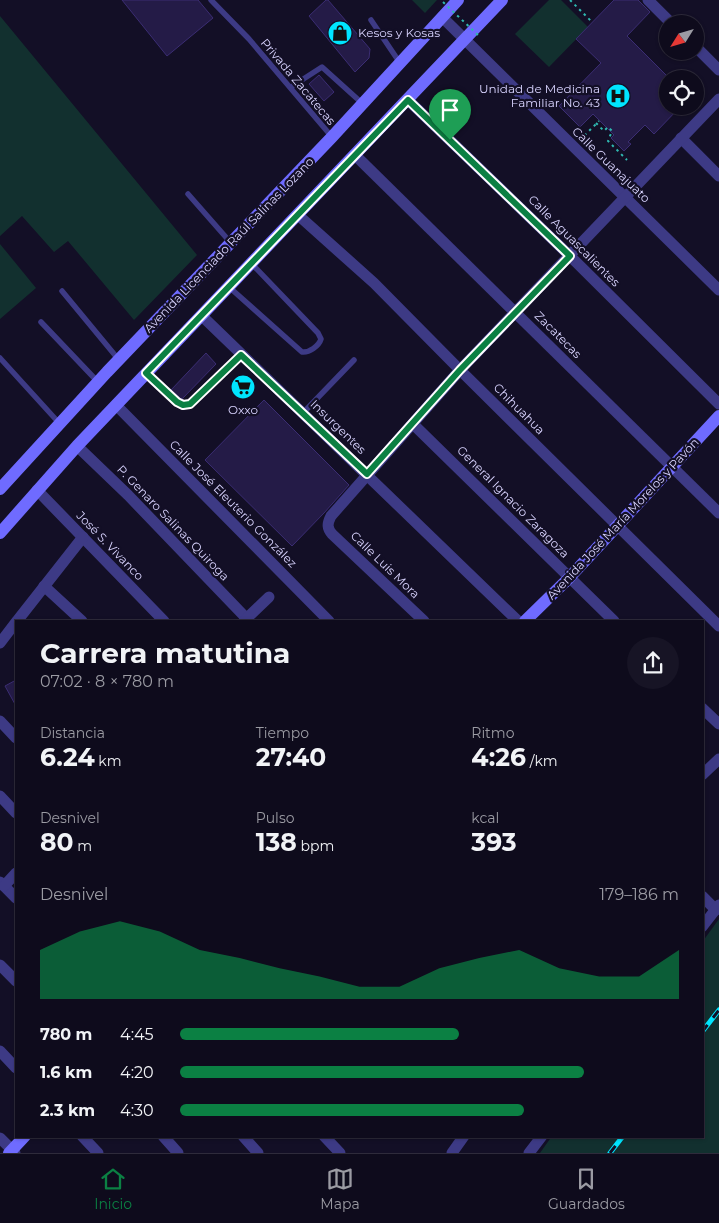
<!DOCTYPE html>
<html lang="es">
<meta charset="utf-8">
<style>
body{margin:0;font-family:Montserrat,sans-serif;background:#171425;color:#f1f3f6;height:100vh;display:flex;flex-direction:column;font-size:19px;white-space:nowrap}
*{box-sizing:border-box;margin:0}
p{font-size:16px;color:#9b9ba3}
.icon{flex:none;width:28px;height:28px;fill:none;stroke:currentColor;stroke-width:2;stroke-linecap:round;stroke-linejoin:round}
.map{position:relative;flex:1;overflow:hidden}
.side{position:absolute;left:15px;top:620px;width:689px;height:518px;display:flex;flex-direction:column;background:#0e0b1c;border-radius:0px;box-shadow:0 1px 4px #0004,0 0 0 1px #2e2b3b}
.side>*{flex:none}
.needle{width:32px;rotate:233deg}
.fabs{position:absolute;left:659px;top:15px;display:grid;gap:10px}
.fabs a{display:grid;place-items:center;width:45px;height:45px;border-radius:50%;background:#0e0b1c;box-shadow:0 1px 4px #0004,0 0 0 1px #2e2b3b;font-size:25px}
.pin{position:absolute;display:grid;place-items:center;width:42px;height:42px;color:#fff;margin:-51px -21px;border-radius:50% 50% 50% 0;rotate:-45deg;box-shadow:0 0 5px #0007}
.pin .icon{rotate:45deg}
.round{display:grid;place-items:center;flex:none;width:52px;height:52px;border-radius:26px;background:#171425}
.headline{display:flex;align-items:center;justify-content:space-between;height:85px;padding:0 25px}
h1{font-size:28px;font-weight:700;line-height:38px}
.figures{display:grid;grid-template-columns:repeat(3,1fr);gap:8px;height:85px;padding:5px 25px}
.figures div{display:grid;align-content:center}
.figures b{font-size:25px;font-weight:700}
.figures small{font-size:14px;font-weight:400}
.figures p{font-size:14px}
.chart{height:140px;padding:10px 25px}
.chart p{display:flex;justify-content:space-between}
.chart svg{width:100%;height:90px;margin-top:5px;fill:#0b8043;opacity:.7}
ul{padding:0 25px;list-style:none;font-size:16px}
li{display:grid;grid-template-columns:80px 60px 1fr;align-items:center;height:38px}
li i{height:12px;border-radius:6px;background:#0b8043}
.tab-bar{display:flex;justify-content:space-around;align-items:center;height:70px;border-top:1px solid #2e2b3b;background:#0e0b1c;font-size:14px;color:#9b9ba3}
.tab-bar a{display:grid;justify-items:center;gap:2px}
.tab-bar .active{color:#0b8043}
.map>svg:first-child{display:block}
.green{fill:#12302f}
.building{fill:#241b47;stroke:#3b2d73}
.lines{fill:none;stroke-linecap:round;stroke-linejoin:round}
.path{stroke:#2fb8b0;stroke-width:2;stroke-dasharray:2.5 4;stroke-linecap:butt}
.lane{stroke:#3d3a85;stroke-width:5.5}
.street{stroke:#3d3a85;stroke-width:11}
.secondary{stroke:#6f6bff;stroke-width:12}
.rail-casing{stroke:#00e5ff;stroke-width:5}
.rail{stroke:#130f26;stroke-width:3;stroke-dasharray:9;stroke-linecap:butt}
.path-bridge{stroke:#2fb8b0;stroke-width:2;stroke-dasharray:2.5 4;stroke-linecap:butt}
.route-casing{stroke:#fff;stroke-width:10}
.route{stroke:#0b8043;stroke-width:6}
.labels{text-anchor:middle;stroke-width:4.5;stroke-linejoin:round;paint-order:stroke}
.poi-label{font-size:12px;fill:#d9d4ff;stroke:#130f26;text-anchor:start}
.street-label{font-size:12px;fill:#d9d4ff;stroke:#130f26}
</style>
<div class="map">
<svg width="719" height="1153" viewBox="0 0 719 1153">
<rect width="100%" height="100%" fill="#130f26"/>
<g class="green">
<polygon points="412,0 437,0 425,13"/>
<polygon points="549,0 561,0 588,27 549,67 515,34"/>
<polygon points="0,16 197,255 134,320 68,241 54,252 22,216 0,236"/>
<polygon points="0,244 36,288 0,319"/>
<polygon points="719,919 719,1153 540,1153 552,1136 702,1136 703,941"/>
</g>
<g class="building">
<polygon points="122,0 198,0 213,18 167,56"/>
<polygon points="326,0 328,0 370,49 369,58 355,72 309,16"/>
<polygon points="614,0 638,0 650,12 627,36 668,77 668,106 681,106 654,134 645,125 628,142 631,144 624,151 611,138 614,135 593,114 580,127 559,106 601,63 576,39"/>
<polygon points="319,75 334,92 324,101 309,84"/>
<polygon points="206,353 216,364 182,399 180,398 171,390"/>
<polygon points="264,400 349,485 324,513 292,546 205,460"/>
<polygon points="16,680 16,706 5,686"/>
</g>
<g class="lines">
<g class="path">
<polyline points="570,0 592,22"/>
<polyline points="596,123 604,131 608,127 612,131 608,141 627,160"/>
<polyline points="580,140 599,121"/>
</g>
<g class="lane">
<polyline points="211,0 249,39 332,137"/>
<polyline points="371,20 400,63"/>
<polyline points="291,87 322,67 363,104"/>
<polyline points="188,194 231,243"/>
<path d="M229 287 302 352C309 353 319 346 321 339L318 333 251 263"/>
<polyline points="62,291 119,360"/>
<polyline points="41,322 98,382"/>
<polyline points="0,358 60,424"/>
<path d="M146 373 177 402C185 406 189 404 196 399L241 355"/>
<polyline points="303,413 354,360"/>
</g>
<g class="street">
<polyline points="648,0 672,24"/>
<polyline points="442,17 719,290"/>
<polyline points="695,46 719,70"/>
<polyline points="408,100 570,256 719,404"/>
<polyline points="681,138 719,176"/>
<polyline points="355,155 719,513"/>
<polyline points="298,215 374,283 460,370 719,626"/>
<polyline points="202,316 518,621"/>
<polyline points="116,405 329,621"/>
<polyline points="413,424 614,621"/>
<polyline points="77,446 128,495 249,621"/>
<polyline points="37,490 164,621"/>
<polyline points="44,586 82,621"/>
<polyline points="17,621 83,537"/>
<polyline points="244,621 269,597"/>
<path d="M424 621 332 534C327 528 327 524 331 516L460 370 719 99"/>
<polyline points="0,643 16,622"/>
<polyline points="702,708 719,724"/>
<polyline points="0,721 16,738"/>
<polyline points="702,775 719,759"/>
<polyline points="0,796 16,813"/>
<polyline points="0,882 16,898"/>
<polyline points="4,886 16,873"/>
<polyline points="702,896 716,910"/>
<polyline points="702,927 719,905"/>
<polyline points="0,965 16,981"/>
<polyline points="0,1051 16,1068"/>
<polyline points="82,1136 98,1153"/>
<polyline points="163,1136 178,1153"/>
<polyline points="243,1136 258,1153"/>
<polyline points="324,1136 340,1153"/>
<polyline points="0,1138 15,1153"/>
<polyline points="452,1153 464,1136"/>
<polyline points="529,1153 542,1136"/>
</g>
<g class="secondary">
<polyline points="0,489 107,372 332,137 458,0"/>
<polyline points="0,533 77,446 502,0"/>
<polyline points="525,621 569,578 719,416"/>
<polyline points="9,1153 25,1136"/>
</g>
<defs>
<g id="rail">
<polyline points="702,1032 719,1010"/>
<polyline points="610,1153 623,1136"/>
</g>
</defs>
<use href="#rail" class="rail-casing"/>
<use href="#rail" class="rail"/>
<polyline class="path-bridge" points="443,2 480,37"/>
</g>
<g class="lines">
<defs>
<polygon id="route" points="408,100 570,256 460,370 367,474 241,355 190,404 183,405 177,402 146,373"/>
</defs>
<use href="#route" class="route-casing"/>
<use href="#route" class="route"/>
</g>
<defs>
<symbol id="shop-disc" viewBox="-11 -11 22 22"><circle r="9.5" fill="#00e5ff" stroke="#130f26"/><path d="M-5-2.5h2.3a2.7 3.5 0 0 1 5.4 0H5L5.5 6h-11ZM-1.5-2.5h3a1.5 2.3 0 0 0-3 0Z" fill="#111"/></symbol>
<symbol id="hospital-disc" viewBox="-11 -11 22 22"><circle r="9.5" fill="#00e5ff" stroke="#130f26"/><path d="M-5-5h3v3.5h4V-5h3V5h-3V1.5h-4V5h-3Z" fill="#111"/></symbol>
<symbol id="supermarket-disc" viewBox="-11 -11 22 22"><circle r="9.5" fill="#00e5ff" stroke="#130f26"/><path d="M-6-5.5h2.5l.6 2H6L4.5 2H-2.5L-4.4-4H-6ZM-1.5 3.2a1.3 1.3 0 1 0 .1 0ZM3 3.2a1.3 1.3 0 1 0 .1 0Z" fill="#111"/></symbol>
</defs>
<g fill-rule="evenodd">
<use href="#shop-disc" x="326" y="19" width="28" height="28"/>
<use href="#hospital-disc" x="604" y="82" width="28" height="28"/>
<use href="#supermarket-disc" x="229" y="373" width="28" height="28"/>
</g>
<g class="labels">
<g class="poi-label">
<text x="358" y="37">Kesos y Kosas</text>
<text x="600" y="93" text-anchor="end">Unidad de Medicina<tspan x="600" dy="14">Familiar No. 43</tspan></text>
<text x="243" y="414" text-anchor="middle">Oxxo</text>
</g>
<g class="street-label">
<text transform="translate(298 82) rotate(50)" y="4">Privada Zacatecas</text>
<text transform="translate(611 165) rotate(44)" y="4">Calle Guanajuato</text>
<text transform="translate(574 241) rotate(45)" y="4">Calle Aguascalientes</text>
<text transform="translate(229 245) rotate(-46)" y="4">Avenida Licenciado Raúl Salinas Lozano</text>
<text transform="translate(558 335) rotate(45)" y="4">Zacatecas</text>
<text transform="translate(519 409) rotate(45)" y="4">Chihuahua</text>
<text transform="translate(338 427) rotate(44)" y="4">Insurgentes</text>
<text transform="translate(513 502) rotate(45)" y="4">General Ignacio Zaragoza</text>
<text transform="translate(233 504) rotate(45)" y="4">Calle José Eleuterio González</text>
<text transform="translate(623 519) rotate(-47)" y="4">Avenida José María Morelos y Pavón</text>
<text transform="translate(173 523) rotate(46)" y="4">P. Genaro Salinas Quiroga</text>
<text transform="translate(110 546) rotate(46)" y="4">José S. Vivanco</text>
<text transform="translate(385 565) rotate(44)" y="4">Calle Luis Mora</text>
</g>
</g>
</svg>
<div class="fabs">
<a><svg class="needle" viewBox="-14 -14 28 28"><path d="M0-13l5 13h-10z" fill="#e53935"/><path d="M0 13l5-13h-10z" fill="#9b9ba3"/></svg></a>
<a><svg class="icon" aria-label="locate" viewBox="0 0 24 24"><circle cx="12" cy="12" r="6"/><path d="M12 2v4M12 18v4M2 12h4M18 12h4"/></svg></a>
</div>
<div class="pin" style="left:450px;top:140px;background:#1e9e55"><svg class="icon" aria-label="arrive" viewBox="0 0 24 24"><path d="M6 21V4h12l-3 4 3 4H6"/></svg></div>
<section class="side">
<div class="headline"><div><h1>Carrera matutina</h1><p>07:02 · 8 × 780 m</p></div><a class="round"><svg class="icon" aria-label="share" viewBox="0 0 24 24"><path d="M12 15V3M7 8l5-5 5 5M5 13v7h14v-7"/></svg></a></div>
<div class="figures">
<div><p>Distancia</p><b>6.24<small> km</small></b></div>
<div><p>Tiempo</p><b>27:40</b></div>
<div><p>Ritmo</p><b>4:26<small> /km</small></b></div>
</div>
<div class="figures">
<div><p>Desnivel</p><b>80<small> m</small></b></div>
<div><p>Pulso</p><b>138<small> bpm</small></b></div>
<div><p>kcal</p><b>393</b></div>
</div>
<div class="chart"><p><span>Desnivel</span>179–186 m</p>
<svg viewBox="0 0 160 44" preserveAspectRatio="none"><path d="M0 44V20L10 11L20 6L30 11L40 20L50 24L60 29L70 33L80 38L90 38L100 29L110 24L120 20L130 29L140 33L150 33L160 20V44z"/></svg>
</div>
<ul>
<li><b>780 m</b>4:45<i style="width:56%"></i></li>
<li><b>1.6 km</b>4:20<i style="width:81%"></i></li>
<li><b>2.3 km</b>4:30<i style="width:69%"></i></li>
</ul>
</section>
</div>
<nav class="tab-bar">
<a class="active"><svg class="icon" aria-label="home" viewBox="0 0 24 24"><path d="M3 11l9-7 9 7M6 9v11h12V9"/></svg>Inicio</a>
<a><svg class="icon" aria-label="map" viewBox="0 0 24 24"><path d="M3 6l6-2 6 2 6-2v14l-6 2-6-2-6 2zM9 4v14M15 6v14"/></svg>Mapa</a>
<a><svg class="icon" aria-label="saved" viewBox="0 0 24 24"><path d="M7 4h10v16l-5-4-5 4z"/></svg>Guardados</a>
</nav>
